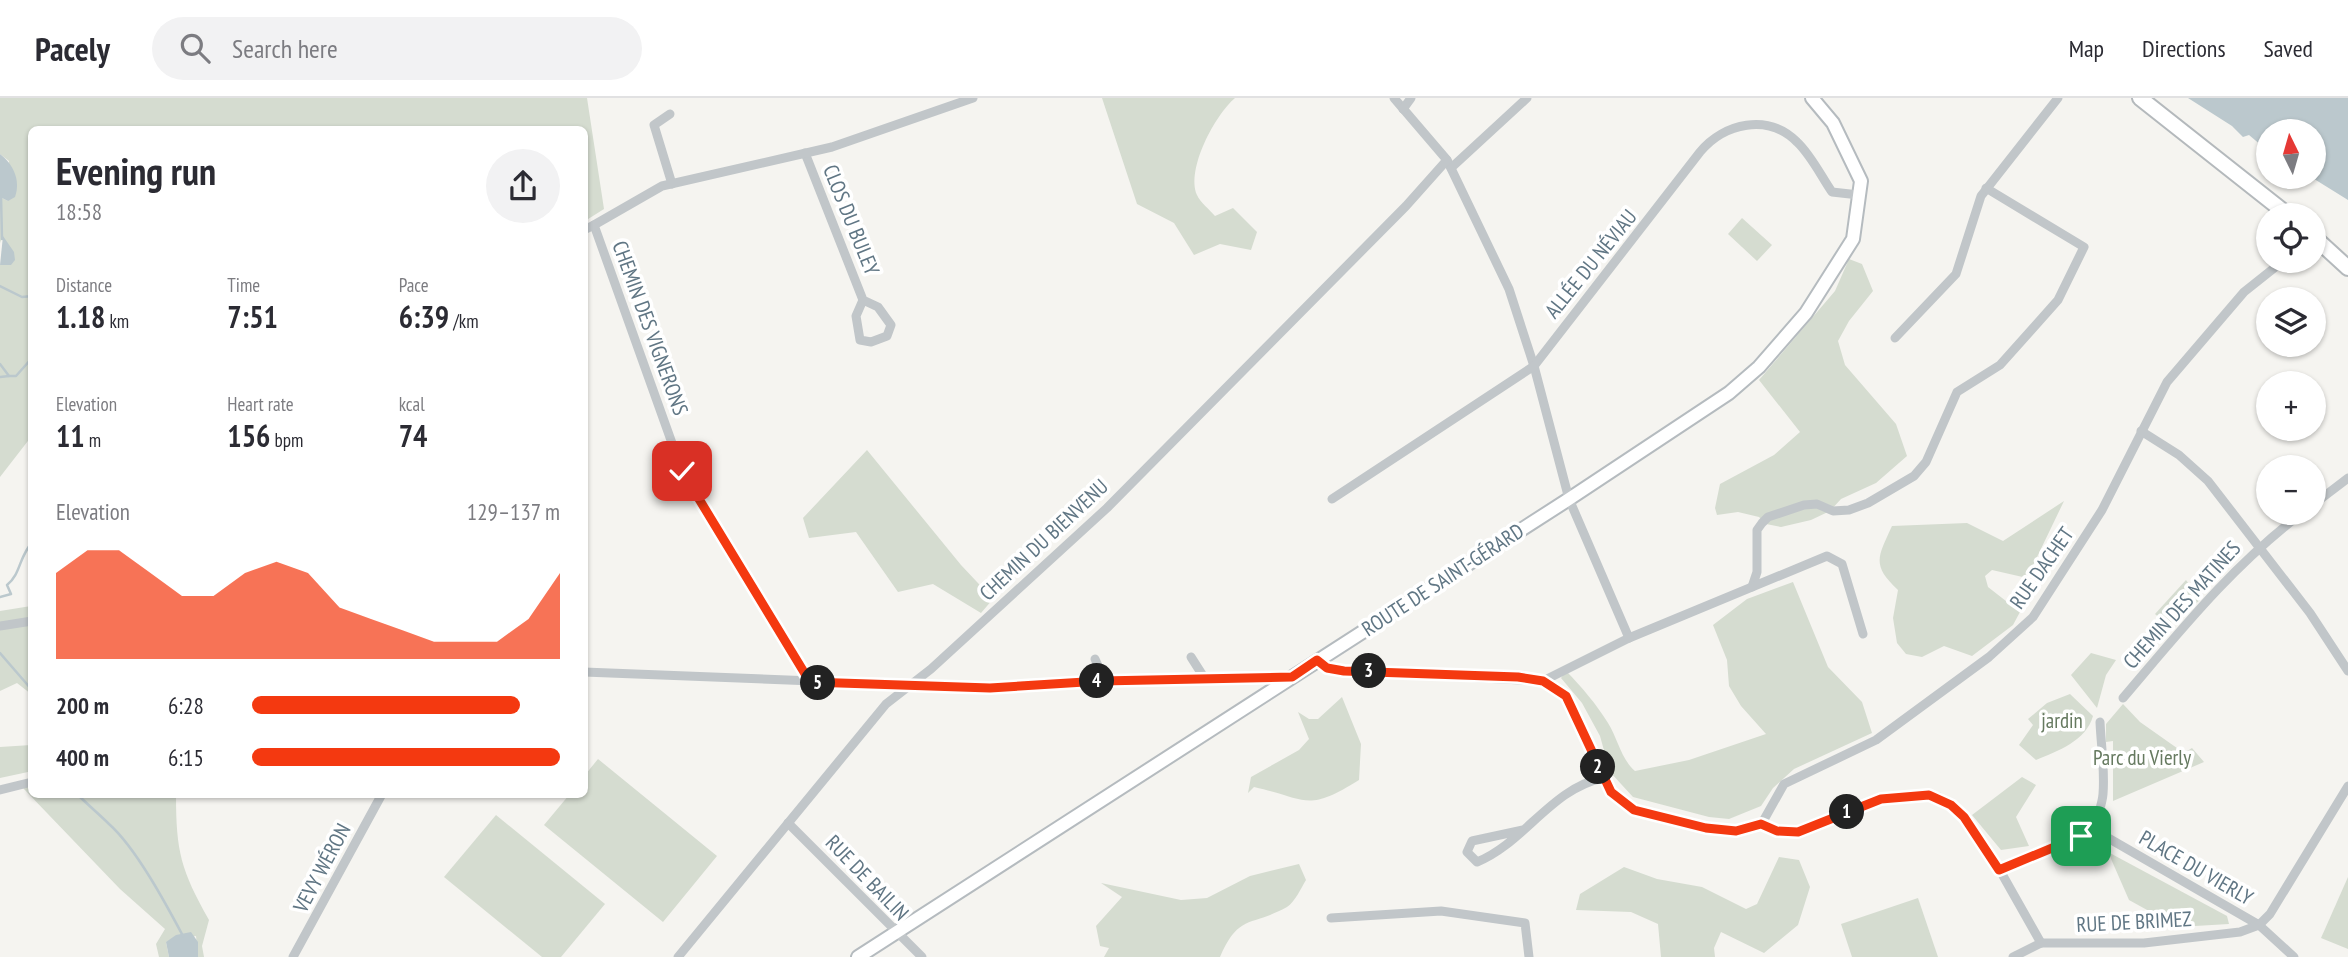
<!DOCTYPE html>
<meta charset="utf-8">
<style>
body{margin:0;font-family:"PT Sans Narrow",sans-serif;background:#f2f2f3;color:#2b2b33;height:100vh;display:flex;flex-direction:column;font-size:26px;white-space:nowrap}
*{box-sizing:border-box;margin:0}
p{font-size:23px;color:#7c7c81}
.icon{flex:none;width:38px;height:38px;fill:none;stroke:currentColor;stroke-width:2;stroke-linecap:round;stroke-linejoin:round}
.map{position:relative;flex:1;overflow:hidden}
.panel{position:absolute;left:28px;top:28px;width:560px;height:672px;display:flex;flex-direction:column;background:#fff;border-radius:10px;box-shadow:0 2px 5px #0004}
.panel>*{flex:none}
.needle{width:46px;rotate:355deg}
.buttons{position:absolute;left:2256px;top:21px;display:grid;gap:14px}
.buttons a{display:grid;place-items:center;width:70px;height:70px;border-radius:50%;background:#fff;box-shadow:0 2px 5px #0004;font-size:35px}
.pin{position:absolute;display:grid;place-items:center;width:60px;height:60px;color:#fff;margin:-30px;border-radius:14px;box-shadow:0 4px 10px #0006}
.km{position:absolute;width:35px;height:35px;margin:-18px;border-radius:50%;background:#222;color:#fff;font-size:19px;line-height:35px;text-align:center}
.round{display:grid;place-items:center;flex:none;width:74px;height:74px;border-radius:37px;background:#f2f2f3}
.headline{display:flex;align-items:center;justify-content:space-between;height:119px;padding:0 28px}
h1{font-size:38px;font-weight:700;line-height:52px}
.metrics{display:grid;grid-template-columns:repeat(3,1fr);gap:10px;height:119px;padding:7px 28px}
.metrics div{display:grid;align-content:center}
.metrics b{font-size:30px;font-weight:700}
.metrics small{font-size:19px;font-weight:400}
.metrics p{font-size:19px}
.chart{height:196px;padding:14px 28px}
.chart p{display:flex;justify-content:space-between}
.chart svg{width:100%;height:126px;margin-top:7px;fill:#f43910;opacity:.7}
ul{padding:0 28px;list-style:none;font-size:23px}
li{display:grid;grid-template-columns:112px 84px 1fr;align-items:center;height:52px}
li i{height:18px;border-radius:9px;background:#f43910}
header{display:flex;align-items:center;gap:42px;box-sizing:border-box;height:98px;padding:0 35px;background:#fff;border-bottom:2px solid #e1e1e2}
header strong{font-size:33px}
nav{display:flex;gap:38px;margin-inline-start:auto;font-size:24px}
.search{width:490px;height:63px;background:#f2f2f3;display:flex;align-items:center;gap:18px;box-sizing:border-box;padding:0 24px;border-radius:38px;color:#7c7c81;font-size:26px}
.map>svg:first-child{display:block}
.green{fill:#d5dcd0}
.water{fill:#bbc8cd}
.lines{fill:none;stroke-linecap:round;stroke-linejoin:round}
.stream{stroke:#bbc8cd;stroke-width:2.5}
.secondary-casing{stroke:#b5bbbf;stroke-width:16}
.primary-casing{stroke:#b4b9bc;stroke-width:18}
.minor{stroke:#c1c6c9;stroke-width:9}
.secondary{stroke:#fff;stroke-width:12}
.primary{stroke:#fff;stroke-width:14}
.route-casing{stroke:#fff;stroke-width:14}
.route{stroke:#f43910;stroke-width:9}
.labels{text-anchor:middle;stroke-width:7;stroke-linejoin:round;paint-order:stroke}
.street-label{font-size:21px;fill:#607684;stroke:#fff}
.park-label{font-size:21px;fill:#667a60;stroke:#fff}
</style>
<header>
<strong>Pacely</strong>
<div class="search"><svg class="icon" aria-label="search" viewBox="0 0 24 24"><circle cx="10" cy="10" r="6"/><path d="M15 15l6 6"/></svg>Search here</div>
<nav><a>Map</a><a>Directions</a><a>Saved</a></nav>
</header>
<div class="map">
<svg width="2348" height="859" viewBox="0 0 2348 859">
<rect width="100%" height="100%" fill="#f5f4f0"/>
<g class="green">
<polygon points="0,0 587,0 604,111 585,123 584,32 32,32 31,339 0,379 0,167 11,167 2,139 0,145 0,99 8,103 9,63 0,56"/>
<path d="M1102 0H1235C1215 17 1186 71 1197 97 1200 104 1210 112 1215 118L1233 110 1257 134 1251 152 1220 146 1194 157 1174 125 1137 106Z"/>
<polygon points="1742,120 1772,147 1757,163 1728,136"/>
<polygon points="1849,161 1862,166 1873,193 1849,223 1838,243 1845,267 1896,326 1907,358 1876,385 1841,401 1830,413 1811,422 1781,429 1766,426 1759,419 1738,414 1717,417 1715,410 1720,386 1774,357 1800,334 1759,282 1835,193"/>
<polygon points="867,352 961,467 993,501 981,515 933,486 898,494 856,434 809,440 803,420"/>
<path d="M2064 403 2027 480 1992 472 1985 478 1988 489 2020 514 2013 527 1972 558 1944 548 1922 559 1906 556 1897 545 1893 520 1898 492C1871 467 1878 459 1892 428L1967 425 2003 443Z"/>
<polygon points="2186,482 2200,502 2168,527 2155,516"/>
<path d="M1793 484 1828 569 1862 604 1872 635 1794 671 1773 690 1761 708 1729 721 1709 719 1633 699 1610 674 1600 638 1582 605 1561 580 1566 573C1581 588 1597 607 1608 625 1618 641 1621 661 1635 673L1689 662 1766 636 1741 608 1729 588 1727 562 1713 527 1747 501Z"/>
<polygon points="31,508 31,596 17,585 0,593 0,513"/>
<polygon points="2091,555 2116,562 2106,577 2097,610 2071,577"/>
<path d="M2070 596 2093 618C2086 643 2058 653 2036 662L2019 647 2033 627 2028 621 2047 605Z"/>
<path d="M1342 599 1361 646 1359 682C1306 715 1308 701 1254 689L1248 695 1251 679 1299 652 1309 641 1298 614 1309 621H1318Z"/>
<polygon points="2123,606 2140,624 2184,655 2192,650 2204,664 2113,703 2113,643 2106,644 2106,626"/>
<polygon points="31,647 31,666 28,674 0,680 0,649"/>
<polygon points="598,661 717,758 663,824 544,727 569,697 584,696 585,677"/>
<polygon points="2022,679 2036,687 2016,719 2029,748 2001,752 1972,717"/>
<path d="M31 684 32 696 176 697C176 754 181 772 209 822L202 848 204 859H198L196 838 166 844 169 859H159L156 846 165 831 120 791 23 690Z"/>
<polygon points="496,717 605,806 561,859 542,859 444,779"/>
<polygon points="2108,754 2227,818 2229,826 2178,829 2129,802"/>
<polygon points="1779,759 1799,762 1810,789 1798,827 1764,855 1721,834 1714,850 1715,859 1661,859 1658,826 1631,814 1576,812 1580,796 1624,769 1657,781 1702,789 1746,811 1757,806"/>
<path d="M1299 766 1306 782C1301 790 1295 804 1287 809 1251 829 1239 815 1220 859H1104L1109 850 1100 848 1096 828 1122 799 1101 785 1181 802 1207 800 1250 778Z"/>
<polygon points="2348,779 2348,851 2321,840"/>
<polygon points="1918,800 1938,859 1852,859 1841,826"/>
</g>
<g class="water">
<polygon points="2188,0 2348,0 2348,102 2311,79 2314,79 2314,33 2268,33 2268,53 2249,37 2243,39 2232,28"/>
<path d="M0 56C13 66 21 82 15 99L8 103 0 99Z"/>
<polygon points="3,138 14,154 15,162 11,167 0,167"/>
<polygon points="191,834 198,844 198,859 169,859 166,844 176,837"/>
</g>
<g class="lines">
<g class="stream">
<polyline points="1,98 2,141"/>
<polyline points="0,188 22,199 32,198"/>
<polyline points="0,266 9,278 16,278 32,260"/>
<polyline points="0,279 9,278"/>
<path d="M0 499 11 496 7 487C21 476 19 458 32 445"/>
<polyline points="0,555 32,592"/>
<path d="M77 696C88 707 99 716 109 726 136 750 166 806 183 838"/>
</g>
<defs>
<polyline id="secondary" points="858,859 1569,401 1729,295 1759,269 1806,215 1853,141 1861,83 1833,25 1812,0"/>
<g id="primary">
<polyline points="2140,0 2288,117"/>
<polyline points="2314,139 2348,170"/>
</g>
</defs>
<use href="#secondary" class="secondary-casing"/>
<use href="#primary" class="primary-casing"/>
<g class="minor">
<polyline points="1394,0 1447,62 1509,191 1534,268 1569,401 1629,540"/>
<polyline points="1403,11 1411,0"/>
<polyline points="670,16 654,27 672,86"/>
<polyline points="805,55 863,202 878,209 891,227 887,238 871,244 860,242 856,218 863,202"/>
<polyline points="1451,70 1527,0"/>
<polyline points="584,132 594,127"/>
<polyline points="1895,240 1956,176 1981,98 2058,0"/>
<polyline points="2141,333 2179,357 2208,383 2310,515 2348,573"/>
<path d="M1332 401 1534 268 1700 54C1724 25 1768 15 1797 44 1811 57 1821 78 1832 94L1859 97"/>
<polyline points="2314,406 2348,380"/>
<polyline points="1752,489 1757,474 1757,432 1762,425 1768,419 1804,407 1817,406 1833,413 1849,412 1868,405 1914,378 1926,364 1957,294 2000,267 2058,202 2084,149 1986,90"/>
<polyline points="0,528 32,523"/>
<polyline points="1191,559 1205,581"/>
<polyline points="1095,561 1105,583"/>
<polyline points="1317,562 1327,570 1344,573 1543,583 1566,598 1572,606 1603,680 1615,698 1634,712 1685,726 1736,733 1761,727 1778,733 1798,734 1881,701 1919,696 1939,699 1964,719 2002,776 2041,845"/>
<polyline points="584,574 990,590 1102,583 1290,579"/>
<polyline points="1543,583 1629,540 1827,458 1842,466 1863,536"/>
<polyline points="810,584 682,373 594,127 662,88 832,49 973,0"/>
<path d="M2123 600C2181 532 2231 469 2302 415"/>
<polyline points="0,692 32,684"/>
<polyline points="788,725 922,859"/>
<polyline points="1761,727 1784,686 1876,642 1989,559 2033,519 2102,412 2167,284 2244,194 2283,163"/>
<path d="M1523 732 1472 743 1467 754 1477 764C1524 745 1552 690 1603 680"/>
<path d="M2096 733C2095 721 2102 709 2103 696 2105 672 2101 647 2100 624"/>
<polyline points="1999,772 2096,733 2259,827 2294,859"/>
<polyline points="1331,820 1441,813 1525,825 1529,859"/>
<polyline points="293,859 382,696"/>
<polyline points="678,859 886,606 931,571 1107,410 1406,108 1447,62"/>
<polyline points="2013,859 2041,845 2144,845 2240,834 2259,827 2270,816 2348,688"/>
</g>
<use href="#secondary" class="secondary"/>
<use href="#primary" class="primary"/>
</g>
<g class="lines">
<defs>
<polyline id="route" points="682,373 810,584 990,590 1101,583 1292,579 1317,562 1327,570 1344,573 1518,579 1543,583 1566,598 1611,694 1634,712 1706,730 1736,733 1761,726 1777,733 1798,734 1881,701 1929,697 1951,707 1964,719 1999,772 2081,738"/>
</defs>
<use href="#route" class="route-casing"/>
<use href="#route" class="route"/>
</g>
<g class="labels">
<g class="street-label">
<text transform="translate(851 122) rotate(68)" y="7">CLOS DU BULEY</text>
<text transform="translate(1591 166) rotate(-51)" y="7">ALLÉE DU NÉVIAU</text>
<text transform="translate(650 230) rotate(70)" y="7">CHEMIN DES VIGNERONS</text>
<text transform="translate(1044 442) rotate(-43)" y="7">CHEMIN DU BIENVENU</text>
<text transform="translate(2042 470) rotate(-55)" y="7">RUE DACHET</text>
<text transform="translate(1443 482) rotate(-33)" y="7">ROUTE DE SAINT-GÉRARD</text>
<text transform="translate(2182 507) rotate(-48)" y="7">CHEMIN DES MATINES</text>
<text transform="translate(322 770) rotate(-62)" y="7">VEVY WÉRON</text>
<text transform="translate(2196 770) rotate(30)" y="7">PLACE DU VIERLY</text>
<text transform="translate(867 780) rotate(46)" y="7">RUE DE BAILIN</text>
<text transform="translate(2134 824) rotate(-3)" y="7">RUE DE BRIMEZ</text>
</g>
<g class="park-label">
<text x="2062" y="630">jardin</text>
<text x="2142" y="667">Parc du Vierly</text>
</g>
</g>
</svg>
<div class="buttons">
<a><svg class="needle" viewBox="-14 -14 28 28"><path d="M0-13l5 13h-10z" fill="#e53935"/><path d="M0 13l5-13h-10z" fill="#7c7c81"/></svg></a>
<a><svg class="icon" aria-label="locate" viewBox="0 0 24 24"><circle cx="12" cy="12" r="6"/><path d="M12 2v4M12 18v4M2 12h4M18 12h4"/></svg></a>
<a><svg class="icon" aria-label="layers" viewBox="0 0 24 24"><path d="M12 4l9 5-9 5-9-5zM3 14l9 5 9-5"/></svg></a>
<a>+</a>
<a>−</a>
</div>
<div class="pin" style="left:2081px;top:738px;background:#1e9e55"><svg class="icon" aria-label="arrive" viewBox="0 0 24 24"><path d="M6 21V4h12l-3 4 3 4H6"/></svg></div>
<div class="pin" style="left:682px;top:373px;background:#d93025"><svg class="icon" aria-label="check" viewBox="0 0 24 24"><path d="M5 12l5 5 9-10"/></svg></div>
<b class="km" style="left:1847px;top:714px">1</b>
<b class="km" style="left:1598px;top:669px">2</b>
<b class="km" style="left:1369px;top:573px">3</b>
<b class="km" style="left:1097px;top:583px">4</b>
<b class="km" style="left:818px;top:585px">5</b>
<section class="panel">
<div class="headline"><div><h1>Evening run</h1><p>18:58</p></div><a class="round"><svg class="icon" aria-label="share" viewBox="0 0 24 24"><path d="M12 15V3M7 8l5-5 5 5M5 13v7h14v-7"/></svg></a></div>
<div class="metrics">
<div><p>Distance</p><b>1.18<small> km</small></b></div>
<div><p>Time</p><b>7:51</b></div>
<div><p>Pace</p><b>6:39<small> /km</small></b></div>
</div>
<div class="metrics">
<div><p>Elevation</p><b>11<small> m</small></b></div>
<div><p>Heart rate</p><b>156<small> bpm</small></b></div>
<div><p>kcal</p><b>74</b></div>
</div>
<div class="chart"><p><span>Elevation</span>129–137 m</p>
<svg viewBox="0 0 160 44" preserveAspectRatio="none"><path d="M0 44V14L10 6L20 6L30 14L40 22L50 22L60 14L70 10L80 14L90 26L100 30L110 34L120 38L130 38L140 38L150 30L160 14V44z"/></svg>
</div>
<ul>
<li><b>200 m</b>6:28<i style="width:87%"></i></li>
<li><b>400 m</b>6:15<i style="width:100%"></i></li>
</ul>
</section>
</div>
